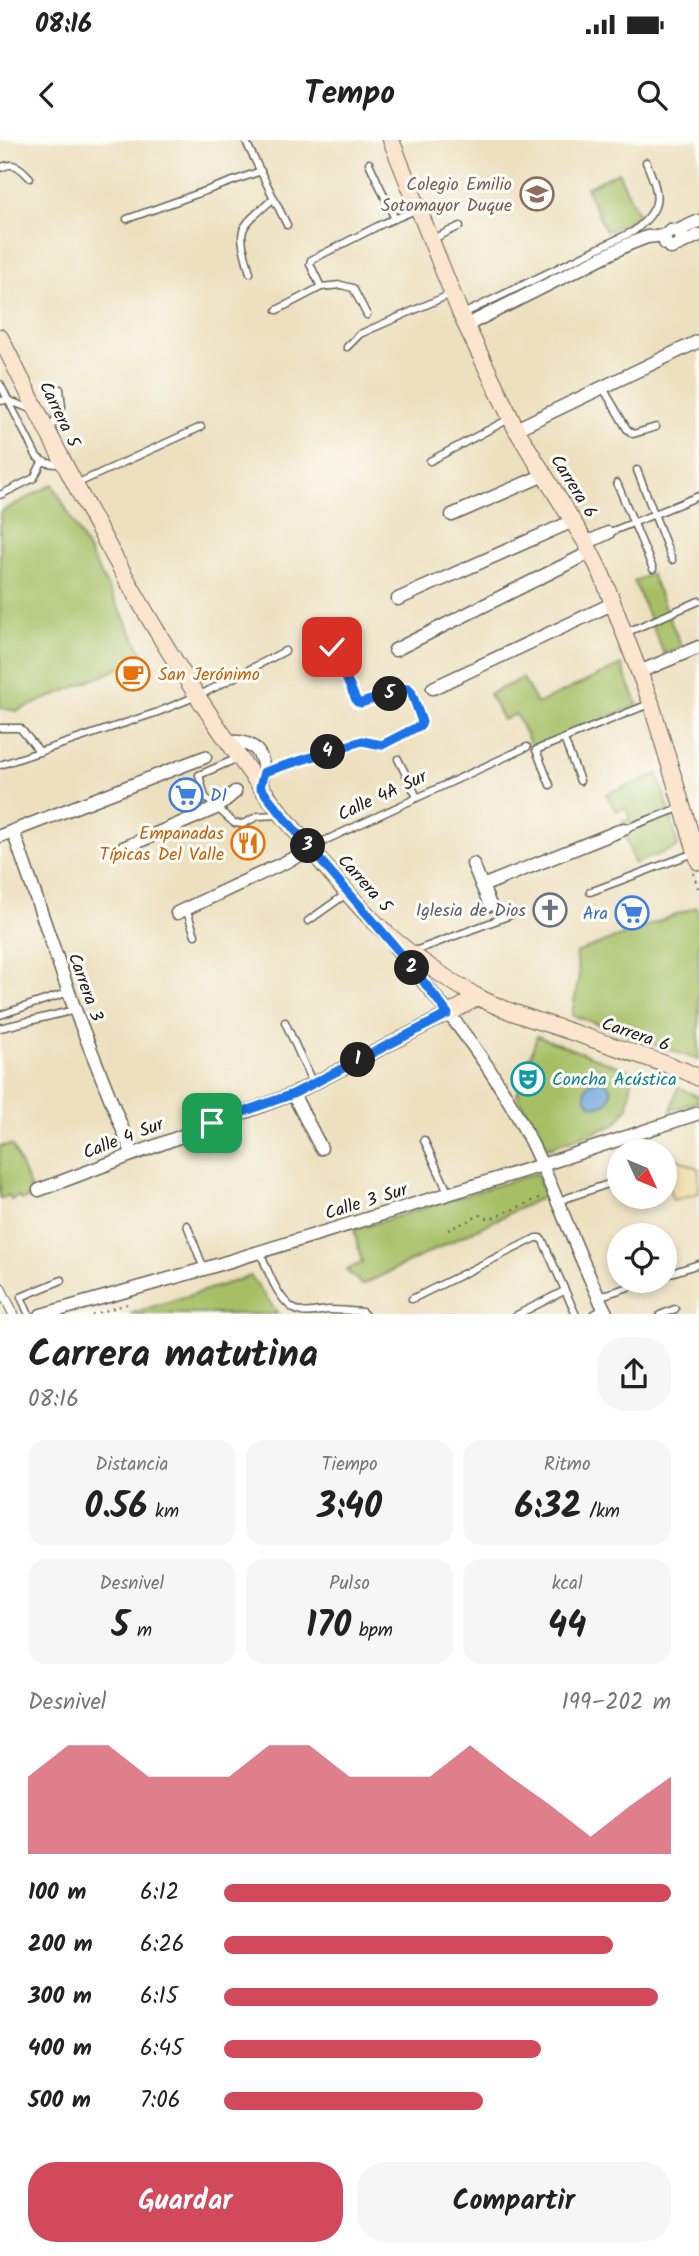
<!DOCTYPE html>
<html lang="es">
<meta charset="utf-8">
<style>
body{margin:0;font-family:Kalam,sans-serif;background:#f6f6f6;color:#222;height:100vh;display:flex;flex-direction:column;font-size:26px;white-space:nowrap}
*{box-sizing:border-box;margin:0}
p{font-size:23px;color:#767676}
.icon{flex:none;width:38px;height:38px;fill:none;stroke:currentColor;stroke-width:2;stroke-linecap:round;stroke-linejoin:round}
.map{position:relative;height:1174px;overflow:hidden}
.drawer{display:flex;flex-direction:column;background:#fff;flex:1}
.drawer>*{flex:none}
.needle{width:46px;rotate:134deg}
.fabs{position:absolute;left:607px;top:999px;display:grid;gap:14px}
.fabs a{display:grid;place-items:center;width:70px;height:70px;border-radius:50%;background:#fff;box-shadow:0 4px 10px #0003;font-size:35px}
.pin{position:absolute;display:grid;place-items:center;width:60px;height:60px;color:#fff;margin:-30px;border-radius:14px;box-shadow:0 4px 10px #0006}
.km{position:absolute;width:35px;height:35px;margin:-18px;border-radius:50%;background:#222;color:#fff;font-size:19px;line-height:35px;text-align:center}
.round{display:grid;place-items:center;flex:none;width:74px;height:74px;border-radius:28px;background:#f6f6f6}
.headline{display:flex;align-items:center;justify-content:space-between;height:119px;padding:0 28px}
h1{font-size:38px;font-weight:700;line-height:52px}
.metrics{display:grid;grid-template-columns:repeat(3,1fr);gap:10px;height:119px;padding:7px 28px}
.metrics div{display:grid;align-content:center;border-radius:18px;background:#f6f6f6;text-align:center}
.metrics b{font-size:35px;font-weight:700}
.metrics small{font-size:19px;font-weight:400}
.metrics p{font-size:19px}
.chart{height:196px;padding:14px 28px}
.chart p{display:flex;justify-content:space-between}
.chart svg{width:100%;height:126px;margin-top:7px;fill:#d1495b;opacity:.7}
.button{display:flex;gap:14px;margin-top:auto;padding:14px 28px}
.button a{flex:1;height:80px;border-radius:28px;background:#d1495b;color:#fff;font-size:28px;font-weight:700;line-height:80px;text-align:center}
.button a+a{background:#f6f6f6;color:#222}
ul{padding:0 28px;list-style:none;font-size:23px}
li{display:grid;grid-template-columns:112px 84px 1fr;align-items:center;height:52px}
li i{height:18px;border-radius:9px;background:#d1495b}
.status{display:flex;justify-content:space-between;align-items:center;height:49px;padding:0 35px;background:#fff;direction:ltr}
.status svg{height:19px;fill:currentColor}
header{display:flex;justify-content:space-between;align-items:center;height:91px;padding:0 28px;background:#fff;font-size:32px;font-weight:700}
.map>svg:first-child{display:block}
.green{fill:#a6bf65;stroke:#616e40;stroke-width:2}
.sand{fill:#eeda9e;stroke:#857b5d;stroke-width:2}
.water{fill:#6da4db;stroke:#44607c;stroke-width:2}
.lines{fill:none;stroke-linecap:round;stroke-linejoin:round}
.service-casing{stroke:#656155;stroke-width:9}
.pedestrian-casing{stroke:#656155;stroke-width:11}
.minor-casing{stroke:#656155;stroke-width:15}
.secondary-casing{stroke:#656155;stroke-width:18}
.path{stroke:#656155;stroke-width:2;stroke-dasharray:2 5;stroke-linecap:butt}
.service{stroke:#fff;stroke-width:6}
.pedestrian{stroke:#fff;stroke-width:9}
.minor{stroke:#fff;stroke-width:12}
.secondary{stroke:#fbe5cf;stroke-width:16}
.route-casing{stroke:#fff;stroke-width:14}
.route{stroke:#1a73e8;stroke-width:9}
.labels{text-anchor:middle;stroke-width:6;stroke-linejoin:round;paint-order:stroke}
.education-label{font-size:18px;fill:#785e54;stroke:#fdfcf7;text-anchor:end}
.street-label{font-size:18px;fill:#1c1c1c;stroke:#fdfcf7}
.food-label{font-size:18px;fill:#c56008;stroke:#fdfcf7;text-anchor:start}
.shop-label{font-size:18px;fill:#366cbe;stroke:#fdfcf7;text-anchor:start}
.worship-label{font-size:18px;fill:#5b616d;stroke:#fdfcf7;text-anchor:end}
.culture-label{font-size:18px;fill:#0d838f;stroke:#fdfcf7;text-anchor:start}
</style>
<div class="status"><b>08:16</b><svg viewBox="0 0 49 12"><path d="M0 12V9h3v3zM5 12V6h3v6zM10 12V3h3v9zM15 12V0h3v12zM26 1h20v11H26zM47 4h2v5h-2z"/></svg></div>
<header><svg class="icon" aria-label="back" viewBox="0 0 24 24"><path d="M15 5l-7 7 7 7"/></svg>Tempo<svg class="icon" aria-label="search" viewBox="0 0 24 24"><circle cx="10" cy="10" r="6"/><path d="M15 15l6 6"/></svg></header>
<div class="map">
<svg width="699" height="1175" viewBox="0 0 699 1175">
<rect width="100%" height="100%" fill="#fdfcf7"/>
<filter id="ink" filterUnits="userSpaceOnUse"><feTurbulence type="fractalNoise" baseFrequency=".0143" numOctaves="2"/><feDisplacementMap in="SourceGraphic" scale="14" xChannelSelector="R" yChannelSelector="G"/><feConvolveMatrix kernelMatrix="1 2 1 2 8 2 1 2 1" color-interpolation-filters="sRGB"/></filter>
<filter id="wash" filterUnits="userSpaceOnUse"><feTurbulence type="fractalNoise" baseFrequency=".00686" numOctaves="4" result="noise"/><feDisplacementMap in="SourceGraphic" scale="28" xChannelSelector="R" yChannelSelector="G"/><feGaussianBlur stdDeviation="1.57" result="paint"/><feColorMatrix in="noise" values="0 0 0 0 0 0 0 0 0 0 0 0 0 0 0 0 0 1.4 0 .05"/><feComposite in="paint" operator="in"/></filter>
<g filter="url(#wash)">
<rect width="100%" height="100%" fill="#ede0bf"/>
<g class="green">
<polygon points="618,32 639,76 606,92 586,48"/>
<polygon points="53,344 145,518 17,571 0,568 0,372"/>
<polygon points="651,434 682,508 664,514 634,441"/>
<polygon points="621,525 638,565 538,608 532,607 516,574 503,580 489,554 523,538 537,564"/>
<polygon points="658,634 670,672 678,707 634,724 622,682 630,680 626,668 616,671 606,654"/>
<polygon points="696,767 699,776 699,920 572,875 579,835 576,813"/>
<polygon points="537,896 641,935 632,938 628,967 615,985 548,1008 517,955"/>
<polygon points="678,947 699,957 699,962 671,970"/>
<polygon points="12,1005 34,1056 21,1060 18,1056 11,1060 9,1055 0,1059 0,1006"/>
<polygon points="536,1033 545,1056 362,1145 346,1130 362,1123 354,1090"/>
<polygon points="251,1136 278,1174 129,1174"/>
</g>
<polygon class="sand" points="665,1013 699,1029 699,1053 673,1060 665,1036"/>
<circle class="water" cx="598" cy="953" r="13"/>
</g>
<g filter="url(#ink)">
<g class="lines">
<defs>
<g id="service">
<polyline points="245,0 287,85"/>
<polyline points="369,23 395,79"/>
<path d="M0 28C14 21 20 27 30 38"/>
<polyline points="127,79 261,31"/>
<polyline points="431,100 460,86"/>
<path d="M250 133C237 85 237 91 274 58"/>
<polyline points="277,170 321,147"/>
<path d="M463 174 634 91C664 67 660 55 646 22"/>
<polyline points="367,175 353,148 341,145 321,147 310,124 311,120 382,84 418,69"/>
<polyline points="347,207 360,194 451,154"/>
<path d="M0 244 37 317C45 324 51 324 62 324"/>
<polyline points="603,248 627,289 633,294 656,287"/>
<polyline points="0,261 7,260 31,269"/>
<polyline points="50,289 62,267 60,249"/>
<polyline points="430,321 509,279"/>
<polyline points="637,330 672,420"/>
<polyline points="617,343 653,429"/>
<polyline points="76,344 201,287"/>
<polyline points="0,355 34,338 42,322"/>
<polyline points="608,393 699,356"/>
<polyline points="625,493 699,461"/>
<polyline points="0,588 20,588 40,612"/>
<polyline points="564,599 580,641"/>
<polyline points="238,618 199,635 205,657 234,683 243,684 258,676 279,675"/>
<polyline points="398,619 417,657"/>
<polyline points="0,625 158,572 204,553 285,511"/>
<polyline points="264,632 362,601 382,605 421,585 422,582 411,550 408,548 361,563 357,562 332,507"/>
<polyline points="550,645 536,610 649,564"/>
<polyline points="624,689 682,667"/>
<polyline points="313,709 326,700 527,607"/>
<polyline points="590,752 694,713"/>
<polyline points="186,769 195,795"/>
<polyline points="308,781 346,754"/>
<polyline points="412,812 516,773"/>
<polyline points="0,875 69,852"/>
<polyline points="285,882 313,944"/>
<polyline points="0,888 75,870"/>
<polyline points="424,1000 449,1054"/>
<polyline points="558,1061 620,1040"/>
<polyline points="187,1085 204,1129"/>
<path d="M260 1111C267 1129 280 1168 302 1172 310 1174 321 1170 330 1170 340 1170 352 1171 362 1172L365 1175"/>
<polyline points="665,1135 699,1124"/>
<polyline points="598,1157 647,1141"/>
<polyline points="412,1159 536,1098 540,1098 543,1101 576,1175"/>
<polyline points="29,1175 21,1157 62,1140"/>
<polyline points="517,1175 564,1151"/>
<polyline points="592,1175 604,1169"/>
<polyline points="660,1175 675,1169"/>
</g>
<polyline id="pedestrian" points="0,1147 14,1175"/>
<g id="minor">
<polyline points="677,91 699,81"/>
<polyline points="681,103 682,98 677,91 670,90 665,95 665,103 671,108 699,95"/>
<polyline points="467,185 629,104 647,97 665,95"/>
<polyline points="516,289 699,201"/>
<polyline points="452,375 544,335"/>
<polyline points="586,403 608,393"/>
<polyline points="398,459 573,381"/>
<polyline points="395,510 591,412"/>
<polyline points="639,532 699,507"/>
<polyline points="433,548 614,463"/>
<path d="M227 602C258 599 269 619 260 647"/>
<polyline points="13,691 75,870 132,1013"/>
<polyline points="0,696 205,617"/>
<polyline points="121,709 216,668 235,652"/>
<polyline points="473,724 490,765"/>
<polyline points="482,746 624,689"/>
<polyline points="177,773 311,710"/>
<path d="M395 807C435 856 477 906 509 961 549 1029 572 1104 607 1175"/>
<polyline points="293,954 321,1008"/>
<polyline points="39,1050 293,954 448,874"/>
<polyline points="41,1175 204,1129 542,1025 699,973"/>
</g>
<g id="secondary">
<polyline points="391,0 461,175 516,289 586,403 602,435 651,563 699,722"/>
<path d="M0 197C89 374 179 554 308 706 331 733 352 761 378 785 406 813 442 836 476 856 502 870 532 879 560 888 601 902 643 916 685 931L699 938"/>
<polyline points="448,874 478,857"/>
</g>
</defs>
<use href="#service" class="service-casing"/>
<use href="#pedestrian" class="pedestrian-casing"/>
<use href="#minor" class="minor-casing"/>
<use href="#secondary" class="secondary-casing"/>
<g class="path">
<polyline points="693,733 699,751"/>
<polyline points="448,1090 480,1075 490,1079 542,1057"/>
<polyline points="92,1175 127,1164"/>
</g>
<use href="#service" class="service"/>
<use href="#pedestrian" class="pedestrian"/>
<use href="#minor" class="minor"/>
<use href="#secondary" class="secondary"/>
</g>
</g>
<g class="lines" filter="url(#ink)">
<defs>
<path id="route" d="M212 983 293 954 448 874C390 794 320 725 260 647L264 632 362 601 382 605 421 585 422 582 411 551 408 548 361 563 357 562 332 507"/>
</defs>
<use href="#route" class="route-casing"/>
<use href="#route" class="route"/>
</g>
<defs>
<symbol id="school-ring" viewBox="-11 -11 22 22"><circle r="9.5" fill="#fdfcf7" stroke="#8d6e63" stroke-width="1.5"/><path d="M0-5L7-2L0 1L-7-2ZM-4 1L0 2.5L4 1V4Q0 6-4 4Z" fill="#8d6e63"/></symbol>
<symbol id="cafe-ring" viewBox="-11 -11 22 22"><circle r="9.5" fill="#fdfcf7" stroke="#e8710a" stroke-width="1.5"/><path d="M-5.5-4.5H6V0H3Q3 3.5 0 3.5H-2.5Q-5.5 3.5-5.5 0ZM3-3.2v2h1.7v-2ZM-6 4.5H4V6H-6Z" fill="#e8710a"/></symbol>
<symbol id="supermarket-ring" viewBox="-11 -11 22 22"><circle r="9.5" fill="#fdfcf7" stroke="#3f7fe0" stroke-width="1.5"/><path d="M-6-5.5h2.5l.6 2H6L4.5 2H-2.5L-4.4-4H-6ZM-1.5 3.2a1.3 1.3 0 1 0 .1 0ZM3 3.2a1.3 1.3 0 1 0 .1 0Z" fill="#3f7fe0"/></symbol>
<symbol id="restaurant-ring" viewBox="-11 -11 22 22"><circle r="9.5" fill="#fdfcf7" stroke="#e8710a" stroke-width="1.5"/><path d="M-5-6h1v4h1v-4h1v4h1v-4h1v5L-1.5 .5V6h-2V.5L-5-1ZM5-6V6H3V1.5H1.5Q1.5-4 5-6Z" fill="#e8710a"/></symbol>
<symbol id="church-ring" viewBox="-11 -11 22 22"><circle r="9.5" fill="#fdfcf7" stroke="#6b7280" stroke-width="1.5"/><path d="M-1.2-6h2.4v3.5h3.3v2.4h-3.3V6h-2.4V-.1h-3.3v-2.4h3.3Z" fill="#6b7280"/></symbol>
<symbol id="theatre-ring" viewBox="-11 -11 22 22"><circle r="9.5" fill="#fdfcf7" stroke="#0f9aa8" stroke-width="1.5"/><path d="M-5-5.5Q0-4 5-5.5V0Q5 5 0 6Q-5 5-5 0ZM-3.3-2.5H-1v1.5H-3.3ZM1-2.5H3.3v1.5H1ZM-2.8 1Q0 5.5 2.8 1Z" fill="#0f9aa8"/></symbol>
</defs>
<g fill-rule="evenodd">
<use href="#school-ring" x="518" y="35" width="38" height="38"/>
<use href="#cafe-ring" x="114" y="515" width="38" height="38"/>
<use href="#supermarket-ring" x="167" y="636" width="38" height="38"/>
<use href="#restaurant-ring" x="229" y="684" width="38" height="38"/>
<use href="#church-ring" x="531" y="751" width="38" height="38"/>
<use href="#supermarket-ring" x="613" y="754" width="38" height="38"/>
<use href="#theatre-ring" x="509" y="920" width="38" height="38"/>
</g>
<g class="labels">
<g class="education-label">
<text x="512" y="50">Colegio Emilio<tspan x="512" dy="21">Sotomayor Duque</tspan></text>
</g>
<g class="street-label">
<text transform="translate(60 274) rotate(64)" y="6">Carrera 5</text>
<text transform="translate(574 346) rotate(58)" y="6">Carrera 6</text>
<text transform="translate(382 655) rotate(-25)" y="6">Calle 4A Sur</text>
<text transform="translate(365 743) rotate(48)" y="6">Carrera 5</text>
<text transform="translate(86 847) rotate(70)" y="6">Carrera 3</text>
<text transform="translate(636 894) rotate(19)" y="6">Carrera 6</text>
<text transform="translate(123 998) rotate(-21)" y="6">Calle 4 Sur</text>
<text transform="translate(366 1061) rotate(-17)" y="6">Calle 3 Sur</text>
</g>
<g class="food-label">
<text x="158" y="540">San Jerónimo</text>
<text x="224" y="699" text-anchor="end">Empanadas<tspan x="224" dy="21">Típicas Del Valle</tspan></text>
</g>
<g class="shop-label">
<text x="210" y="661">D1</text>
<text x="608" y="779" text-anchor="end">Ara</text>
</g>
<g class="worship-label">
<text x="526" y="776">Iglesia de Dios</text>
</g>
<g class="culture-label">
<text x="552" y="945">Concha Acústica</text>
</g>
</g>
</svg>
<div class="fabs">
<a><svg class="needle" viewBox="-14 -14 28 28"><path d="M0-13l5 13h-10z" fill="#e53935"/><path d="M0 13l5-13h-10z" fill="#767676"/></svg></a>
<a><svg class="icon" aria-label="locate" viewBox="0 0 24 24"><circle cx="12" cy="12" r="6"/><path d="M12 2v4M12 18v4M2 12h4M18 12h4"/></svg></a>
</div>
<div class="pin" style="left:212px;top:983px;background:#1e9e55"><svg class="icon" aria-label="arrive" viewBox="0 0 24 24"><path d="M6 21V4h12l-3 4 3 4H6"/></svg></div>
<div class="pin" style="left:332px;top:507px;background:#d93025"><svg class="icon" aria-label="check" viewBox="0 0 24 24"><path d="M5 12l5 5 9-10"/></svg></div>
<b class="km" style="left:358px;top:920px">1</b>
<b class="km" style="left:412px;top:828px">2</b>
<b class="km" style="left:308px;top:706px">3</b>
<b class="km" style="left:328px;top:612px">4</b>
<b class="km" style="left:390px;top:554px">5</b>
</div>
<section class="drawer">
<div class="headline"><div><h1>Carrera matutina</h1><p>08:16</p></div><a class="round"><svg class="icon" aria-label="share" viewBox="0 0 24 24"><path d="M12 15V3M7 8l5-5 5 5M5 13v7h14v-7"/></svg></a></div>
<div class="metrics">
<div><p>Distancia</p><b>0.56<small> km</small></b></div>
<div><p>Tiempo</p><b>3:40</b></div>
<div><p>Ritmo</p><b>6:32<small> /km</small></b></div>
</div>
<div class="metrics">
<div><p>Desnivel</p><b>5<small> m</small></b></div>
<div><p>Pulso</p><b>170<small> bpm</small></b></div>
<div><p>kcal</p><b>44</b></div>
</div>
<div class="chart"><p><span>Desnivel</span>199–202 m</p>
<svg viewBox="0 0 160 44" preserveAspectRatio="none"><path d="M0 44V17L10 6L20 6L30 17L40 17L50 17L60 6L70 6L80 17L90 17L100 17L110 6L120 17L130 27L140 38L150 27L160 17V44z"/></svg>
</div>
<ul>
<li><b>100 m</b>6:12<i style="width:100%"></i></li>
<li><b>200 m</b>6:26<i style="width:87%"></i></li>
<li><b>300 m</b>6:15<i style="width:97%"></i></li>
<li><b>400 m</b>6:45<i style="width:71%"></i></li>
<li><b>500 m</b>7:06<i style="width:58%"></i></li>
</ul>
<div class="button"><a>Guardar</a><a>Compartir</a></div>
</section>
